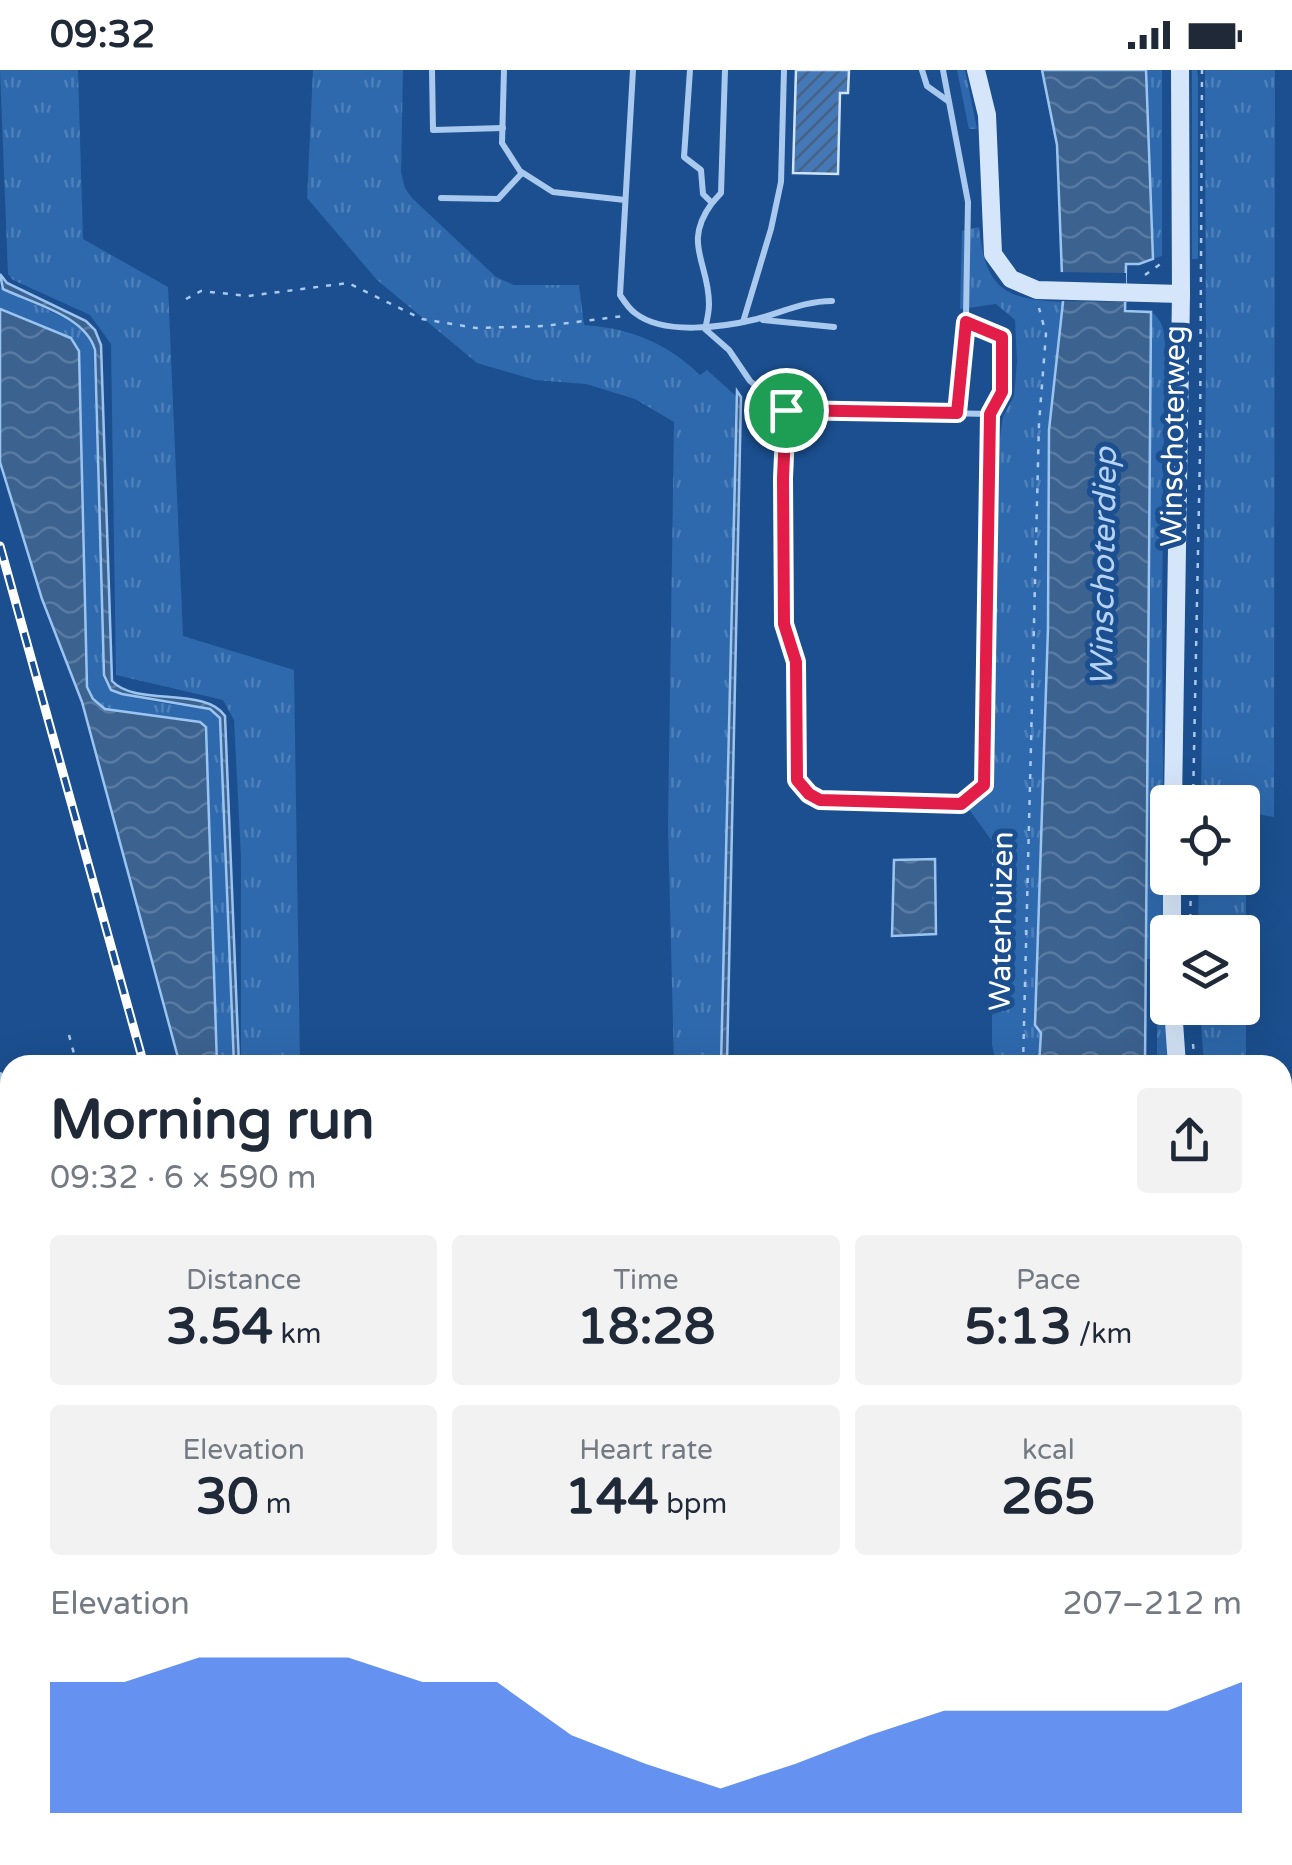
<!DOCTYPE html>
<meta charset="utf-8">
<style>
body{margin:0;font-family:"Varela Round",sans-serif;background:#f2f2f3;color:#1f2937;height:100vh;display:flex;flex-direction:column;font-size:38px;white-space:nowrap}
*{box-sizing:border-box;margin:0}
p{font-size:32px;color:#747a83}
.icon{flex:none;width:55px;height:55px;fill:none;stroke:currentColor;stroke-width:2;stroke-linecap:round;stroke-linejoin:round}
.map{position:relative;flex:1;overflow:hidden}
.drawer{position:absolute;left:0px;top:985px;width:1292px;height:810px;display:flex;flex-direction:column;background:#fff;border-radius:30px 30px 0 0;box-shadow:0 10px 40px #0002}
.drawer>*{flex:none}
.fabs{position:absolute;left:1150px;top:715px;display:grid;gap:20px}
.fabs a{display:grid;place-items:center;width:110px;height:110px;border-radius:10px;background:#fff;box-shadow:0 10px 40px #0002;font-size:50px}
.pin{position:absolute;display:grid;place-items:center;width:85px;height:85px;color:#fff;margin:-42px;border:5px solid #fff;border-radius:50%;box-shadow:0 2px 10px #0007}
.round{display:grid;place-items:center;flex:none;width:105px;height:105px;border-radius:10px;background:#f2f2f3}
.summary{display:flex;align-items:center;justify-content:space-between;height:170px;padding:0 50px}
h1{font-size:55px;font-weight:700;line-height:75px}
.stats{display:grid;grid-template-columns:repeat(3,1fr);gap:15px;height:170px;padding:10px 50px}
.stats div{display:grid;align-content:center;border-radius:10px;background:#f2f2f3;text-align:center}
.stats b{font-size:50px;font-weight:700}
.stats small{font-size:28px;font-weight:400}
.stats p{font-size:28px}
.chart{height:280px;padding:20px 50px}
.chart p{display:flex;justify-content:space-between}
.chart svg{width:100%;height:180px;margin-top:10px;fill:#2563eb;opacity:.7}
.status{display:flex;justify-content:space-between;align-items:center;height:70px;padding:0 50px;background:#fff;direction:ltr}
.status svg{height:28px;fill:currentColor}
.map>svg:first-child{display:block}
.grass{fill:url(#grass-tufts)}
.forest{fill:url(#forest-firs)}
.water{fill:url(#water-waves);stroke:#9cc4f0;stroke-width:2.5}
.pier{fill:#1b4f8f}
.building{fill:url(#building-hatch);stroke:#cfe3fa;stroke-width:2.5}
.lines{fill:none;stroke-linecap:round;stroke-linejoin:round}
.path{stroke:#a9c9ee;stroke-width:2.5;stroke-dasharray:5 8;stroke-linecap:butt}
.lane{stroke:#a9c9ee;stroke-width:6}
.street{stroke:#a9c9ee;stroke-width:10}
.secondary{stroke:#d6e6fa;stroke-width:18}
.rail-casing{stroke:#fff;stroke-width:9}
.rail{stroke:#1b4f8f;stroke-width:5;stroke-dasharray:15;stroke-linecap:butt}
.route-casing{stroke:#fff;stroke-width:20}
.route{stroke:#e11d48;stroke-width:12}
.labels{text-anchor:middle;stroke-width:10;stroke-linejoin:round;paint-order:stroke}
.street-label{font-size:30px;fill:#fff;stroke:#1b4f8f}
.water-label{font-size:32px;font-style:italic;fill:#b5d3f5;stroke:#1b4f8f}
</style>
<div class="status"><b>09:32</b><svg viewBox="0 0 49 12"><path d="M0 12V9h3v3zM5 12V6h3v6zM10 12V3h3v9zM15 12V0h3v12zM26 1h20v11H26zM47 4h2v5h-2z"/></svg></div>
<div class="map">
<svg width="1292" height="1795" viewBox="0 0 1292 1795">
<defs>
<pattern id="grass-tufts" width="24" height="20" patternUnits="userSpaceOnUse" patternTransform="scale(2.5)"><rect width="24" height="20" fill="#2e69ad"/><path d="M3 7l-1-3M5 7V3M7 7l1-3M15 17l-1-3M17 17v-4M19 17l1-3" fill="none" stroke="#4d80b9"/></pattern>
<pattern id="forest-firs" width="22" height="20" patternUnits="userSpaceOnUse" patternTransform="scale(2.5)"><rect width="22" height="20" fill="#2e69ad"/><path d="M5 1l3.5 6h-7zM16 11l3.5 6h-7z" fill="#4d80b9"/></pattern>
<pattern id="water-waves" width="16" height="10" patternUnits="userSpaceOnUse" patternTransform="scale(2.5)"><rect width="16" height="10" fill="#3c6290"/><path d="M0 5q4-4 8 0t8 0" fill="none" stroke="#597aa1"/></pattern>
<pattern id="building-hatch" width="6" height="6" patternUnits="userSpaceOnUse" patternTransform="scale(2.5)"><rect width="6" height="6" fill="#4478b7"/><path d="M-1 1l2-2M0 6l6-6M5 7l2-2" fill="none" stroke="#486282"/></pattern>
</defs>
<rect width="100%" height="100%" fill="#1b4f8f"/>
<g class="grass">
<polygon points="0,0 78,0 83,169 168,217 183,566 294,600 300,995 241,995 241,787 234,650 223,630 116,605 111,274 90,245 13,210 8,204"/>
<path d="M313 0H403L401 102 405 118 412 128 496 207 514 215H579L584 255C630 258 667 273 700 305L707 300 736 326 721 995H674L668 756 674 352 635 329 586 314 535 310 477 293 377 210 307 128Z"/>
<polygon points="957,0 965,0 977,59 969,59"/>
<polygon points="1146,0 1162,0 1162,186 1153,189"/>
<polygon points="1192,0 1197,0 1198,7 1198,189 1192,189"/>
<polygon points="1205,0 1275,0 1274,747 1246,742 1246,995 1204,995 1200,938 1242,938 1242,862 1198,862 1199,808 1242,808 1242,732 1201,732 1206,289"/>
<path d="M979 157C985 218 1004 230 1063 232L1049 360 1048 558 1035 955 1042 963 1039 995H993L996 992 992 975V771L968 738 979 731 992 705 999 373 1003 347 1014 326 1017 291 1015 250 996 234 960 239 962 161Z"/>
<path d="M0 217 79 255 93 272 104 605C113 632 183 635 210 639L220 648 234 995H217L206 657 199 652 105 639 93 629 87 617 79 281 71 268 0 239Z"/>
<path d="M1151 242C1166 251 1165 270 1165 286L1162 536 1164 882 1157 889H1146Z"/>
<polygon points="1164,906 1169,995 1157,995 1157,917"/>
<polygon points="0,1133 10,1134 10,1785 314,1785 317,1795 0,1795"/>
<polygon points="1283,1200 1292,1222 1292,1311 1283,1313 1283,1295 1289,1293 1283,1278"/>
<polygon points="1292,1592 1292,1795 1208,1795 1206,1785 1282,1785 1282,1593"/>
<polygon points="404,1785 1068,1785 1070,1795 407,1795"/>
</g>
<polygon class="forest" points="1283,1360 1292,1375 1292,1431 1283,1420"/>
<g class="water">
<polygon points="1042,0 1146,0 1153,189 1139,194 1126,194 1125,241 1151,242 1145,995 1039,995 1041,963 1035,955 1048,558 1049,360 1063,232 1057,75"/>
<path d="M0 204 7 213 86 251 95 260 101 275 112 611C136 637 205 616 225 646L239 995H234L220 648 210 639 122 624 111 620 104 605 95 280C86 246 32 233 3 219Z"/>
<polygon points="0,239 71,268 79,281 87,617 93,629 105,639 200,652 206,657 217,995 180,995 82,632 42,529 0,392"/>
<polygon points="737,321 741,327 727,995 721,995"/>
<polygon points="935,789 936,864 892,866 894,790"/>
<polygon points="1103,1785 1206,1785 1208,1795 1105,1795"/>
</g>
<polygon class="pier" points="1057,202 1126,203 1126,232 1058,231"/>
<polygon class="building" points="796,0 849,0 848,23 840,23 838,104 793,103"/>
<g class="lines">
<g class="path">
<polyline points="1145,205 1166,190"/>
<polyline points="186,229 201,221 248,226 348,213 422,249 476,258 544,256 624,246"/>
<polyline points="1193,732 1200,383 1202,0"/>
<polyline points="1190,862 1191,808"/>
<polyline points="69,965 77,995"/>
<polyline points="1193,974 1195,995"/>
<polyline points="1023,995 1039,353 1046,264 1039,238"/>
<polyline points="0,1119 10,1120"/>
<polyline points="1282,1294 1292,1313"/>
<polyline points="203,1785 204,1795"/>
<polyline points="1093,1785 1095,1795"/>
</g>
<g class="lane">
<polyline points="432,0 433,60 503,58"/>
<polyline points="504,0 502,73 520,101 553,122 625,130"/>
<path d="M633 0 620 225C624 231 629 239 635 243 664 266 724 257 757 249 783 242 805 231 832 231"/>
<polyline points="690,0 684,87 701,100 703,124 712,133 721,123 725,0"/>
<polyline points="922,0 927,16 948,31"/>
<polyline points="943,0 968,132 966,246 957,343"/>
<polyline points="441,128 498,129 522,103"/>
<path d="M712 133C682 174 709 192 709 234 709 242 707 251 705 259L729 280 750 311 786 340 990 344 1003 321 1002 267 966 253"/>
<polyline points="763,250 834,257"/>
<polyline points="743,252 771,159 781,112 784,0"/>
<polyline points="786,340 783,408 784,553 797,592 797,709 809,724 820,729 961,733 984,715 990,344"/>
<polyline points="0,1005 6,1030 0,1031"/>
</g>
<polyline class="street" points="1077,1785 1079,1795"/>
<g class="secondary">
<polyline points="976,0 987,45 993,184 1011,209 1037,220 1181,224"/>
<polyline points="1173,732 1181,224 1180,0"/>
<polyline points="1172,862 1172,808"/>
<polyline points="1173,938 1177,995"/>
<polyline points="1282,1336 1292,1355"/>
</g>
<defs>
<g id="rail">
<polyline points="0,476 144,995"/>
<polyline points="354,1785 357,1795"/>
</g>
</defs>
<use href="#rail" class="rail-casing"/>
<use href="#rail" class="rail"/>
</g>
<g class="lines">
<defs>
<polygon id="route" points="966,252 1002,267 1002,322 990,344 984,715 961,734 820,730 809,724 797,710 796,592 784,554 783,408 786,340 957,343"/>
</defs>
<use href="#route" class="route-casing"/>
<use href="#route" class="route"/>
</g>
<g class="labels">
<g class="street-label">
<text transform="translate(1173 366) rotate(-89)" y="10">Winschoterweg</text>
<text transform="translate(1001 851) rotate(-89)" y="10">Waterhuizen</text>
</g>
<g class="water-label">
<text transform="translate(1103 497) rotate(-89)" y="11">Winschoterdiep</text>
</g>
</g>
</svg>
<div class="fabs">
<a><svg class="icon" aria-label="locate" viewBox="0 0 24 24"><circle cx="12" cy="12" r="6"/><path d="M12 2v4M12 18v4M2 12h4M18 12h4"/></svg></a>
<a><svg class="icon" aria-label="layers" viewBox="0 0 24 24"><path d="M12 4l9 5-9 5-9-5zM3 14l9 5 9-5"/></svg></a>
</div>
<div class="pin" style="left:786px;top:340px;background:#1e9e55"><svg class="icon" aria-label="arrive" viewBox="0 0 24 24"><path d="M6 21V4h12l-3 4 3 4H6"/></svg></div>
<section class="drawer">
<div class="summary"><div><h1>Morning run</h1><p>09:32 · 6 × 590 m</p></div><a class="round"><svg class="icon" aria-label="share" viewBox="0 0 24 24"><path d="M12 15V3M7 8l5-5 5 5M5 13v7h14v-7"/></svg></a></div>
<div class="stats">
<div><p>Distance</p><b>3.54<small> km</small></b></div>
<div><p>Time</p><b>18:28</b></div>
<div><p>Pace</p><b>5:13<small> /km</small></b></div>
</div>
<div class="stats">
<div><p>Elevation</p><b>30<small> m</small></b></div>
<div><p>Heart rate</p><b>144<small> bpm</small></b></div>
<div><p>kcal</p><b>265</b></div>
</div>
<div class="chart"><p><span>Elevation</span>207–212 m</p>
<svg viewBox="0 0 160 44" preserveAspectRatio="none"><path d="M0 44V12L10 12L20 6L30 6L40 6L50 12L60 12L70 25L80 32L90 38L100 32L110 25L120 19L130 19L140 19L150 19L160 12V44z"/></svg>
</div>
</section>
</div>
